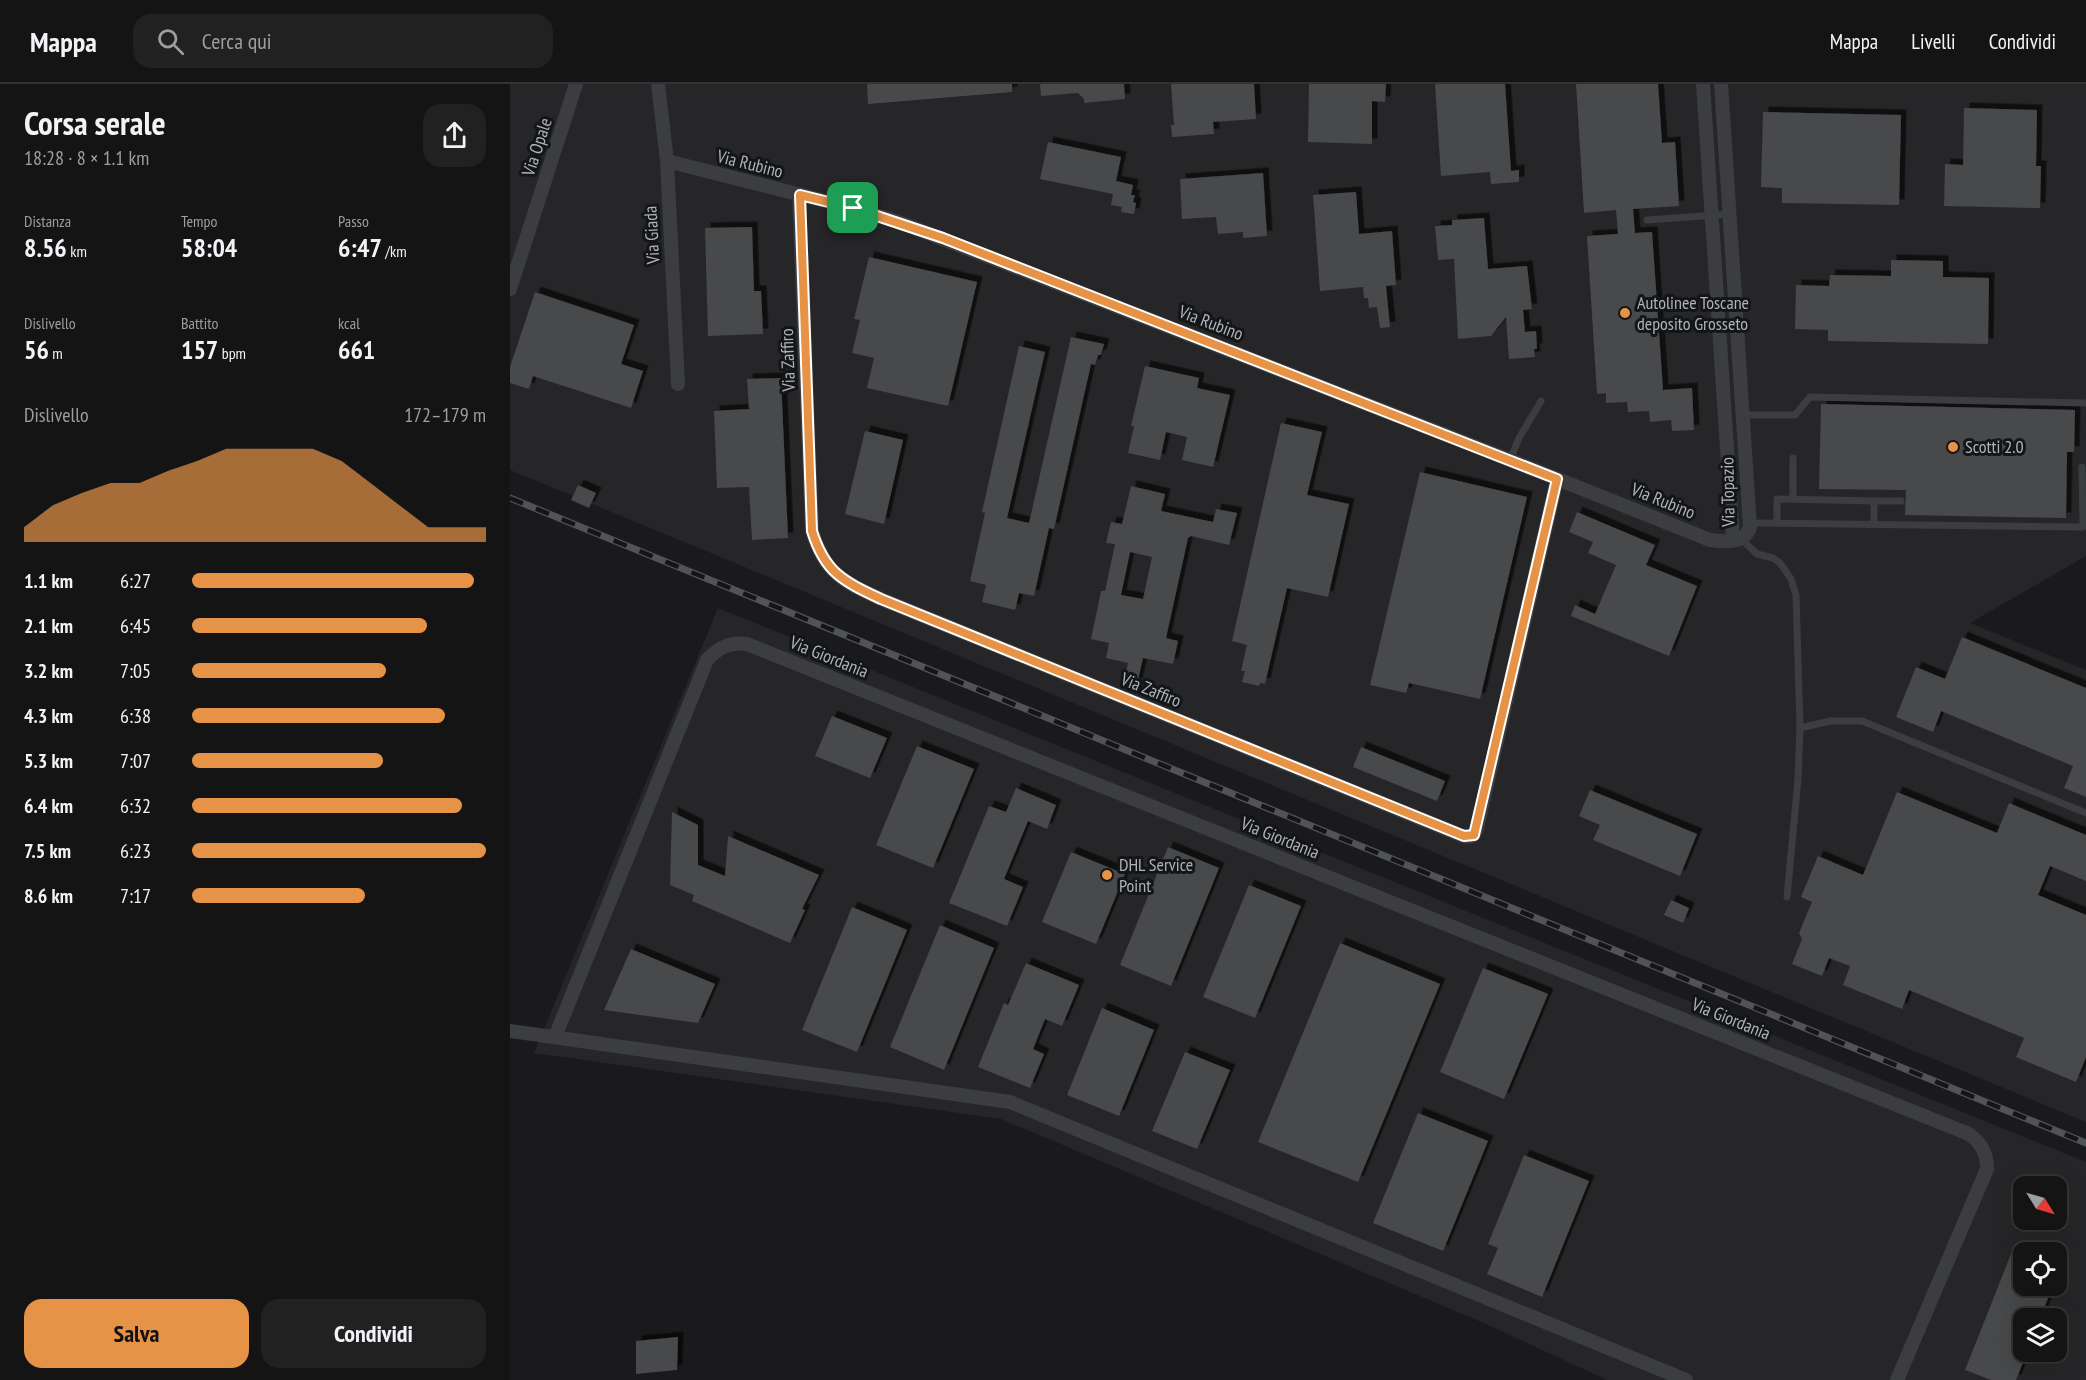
<!DOCTYPE html>
<html lang="it">
<meta charset="utf-8">
<style>
body{margin:0;font-family:"PT Sans Narrow",sans-serif;background:#212122;color:#f1f3f6;height:100vh;display:flex;flex-direction:column;font-size:22px;white-space:nowrap}
*{box-sizing:border-box;margin:0}
p{font-size:20px;color:#9d9ea0}
.icon{flex:none;width:33px;height:33px;fill:none;stroke:currentColor;stroke-width:2;stroke-linecap:round;stroke-linejoin:round}
.map{position:relative;flex:1;overflow:hidden}
.panel{display:flex;flex-direction:column;background:#141415;width:510px}
.panel>*{flex:none}
.needle{width:39px;rotate:127deg}
.buttons{position:absolute;left:1503px;top:1092px;display:grid;gap:12px}
.buttons a{display:grid;place-items:center;width:54px;height:54px;border-radius:12px;background:#141415;box-shadow:0 6px 24px #0002,0 0 0 2px #333334;font-size:30px}
.pin{position:absolute;display:grid;place-items:center;width:51px;height:51px;color:#fff;margin:-26px;border-radius:12px;box-shadow:0 3px 9px #0006}
.round{display:grid;place-items:center;flex:none;width:63px;height:63px;border-radius:18px;background:#212122}
.overview{display:flex;align-items:center;justify-content:space-between;height:102px;padding:0 24px}
h1{font-size:33px;font-weight:800;line-height:45px}
.metrics{display:grid;grid-template-columns:repeat(3,1fr);gap:9px;height:102px;padding:6px 24px}
.metrics div{display:grid;align-content:center}
.metrics b{font-size:26px;font-weight:800}
.metrics small{font-size:16px;font-weight:400}
.metrics p{font-size:16px}
.chart{height:168px;padding:12px 24px}
.chart p{display:flex;justify-content:space-between}
.chart svg{width:100%;height:108px;margin-top:6px;fill:#e69347;opacity:.7}
.action{display:flex;gap:12px;margin-top:auto;padding:12px 24px}
.action a{flex:1;height:69px;border-radius:18px;background:#e69347;color:#111;font-size:24px;font-weight:800;line-height:69px;text-align:center}
.action a+a{background:#212122;color:#f1f3f6}
ul{padding:0 24px;list-style:none;font-size:20px}
li{display:grid;grid-template-columns:96px 72px 1fr;align-items:center;height:45px}
li i{height:15px;border-radius:8px;background:#e69347}
header{display:flex;align-items:center;gap:36px;box-sizing:border-box;height:84px;padding:0 30px;background:#141415;border-bottom:2px solid #333334}
header strong{font-size:28px}
nav{display:flex;gap:33px;margin-inline-start:auto;font-size:21px}
.search{width:420px;height:54px;background:#212122;display:flex;align-items:center;gap:15px;box-sizing:border-box;padding:0 21px;border-radius:18px;color:#9d9ea0;font-size:22px}
main{display:flex;flex:1;min-height:0}
.map>svg:first-child{display:block}
.built{fill:#262628;fill-rule:evenodd}
.building{fill:#47484b;fill-rule:evenodd;filter:url(#shadow)}
.lines{fill:none;stroke-linecap:round;stroke-linejoin:round}
.service{stroke:#3b3d40;stroke-width:7}
.minor{stroke:#3b3d40;stroke-width:14}
.rail-casing{stroke:#505357;stroke-width:7}
.rail{stroke:#141517;stroke-width:4.5;stroke-dasharray:14;stroke-linecap:butt}
.route-casing{stroke:#fff;stroke-width:12}
.route{stroke:#e69347;stroke-width:8}
.poi-dot{fill:#e69347;stroke:#141517;stroke-width:2}
.labels{text-anchor:middle;stroke-width:6;stroke-linejoin:round;paint-order:stroke}
.street-label{font-size:18px;fill:#adb3ba;stroke:#141517}
.poi-label{font-size:18px;fill:#adb3ba;stroke:#141517;text-anchor:start}
</style>
<header>
<strong>Mappa</strong>
<div class="search"><svg class="icon" aria-label="search" viewBox="0 0 24 24"><circle cx="10" cy="10" r="6"/><path d="M15 15l6 6"/></svg>Cerca qui</div>
<nav><a>Mappa</a><a>Livelli</a><a>Condividi</a></nav>
</header>
<main>
<section class="panel">
<div class="overview"><div><h1>Corsa serale</h1><p>18:28 · 8 × 1.1 km</p></div><a class="round"><svg class="icon" aria-label="share" viewBox="0 0 24 24"><path d="M12 15V3M7 8l5-5 5 5M5 13v7h14v-7"/></svg></a></div>
<div class="metrics">
<div><p>Distanza</p><b>8.56<small> km</small></b></div>
<div><p>Tempo</p><b>58:04</b></div>
<div><p>Passo</p><b>6:47<small> /km</small></b></div>
</div>
<div class="metrics">
<div><p>Dislivello</p><b>56<small> m</small></b></div>
<div><p>Battito</p><b>157<small> bpm</small></b></div>
<div><p>kcal</p><b>661</b></div>
</div>
<div class="chart"><p><span>Dislivello</span>172–179 m</p>
<svg viewBox="0 0 160 44" preserveAspectRatio="none"><path d="M0 44V38L10 29L20 24L30 20L40 20L50 15L60 11L70 6L80 6L90 6L100 6L110 11L120 20L130 29L140 38L150 38L160 38V44z"/></svg>
</div>
<ul>
<li><b>1.1 km</b>6:27<i style="width:96%"></i></li>
<li><b>2.1 km</b>6:45<i style="width:80%"></i></li>
<li><b>3.2 km</b>7:05<i style="width:66%"></i></li>
<li><b>4.3 km</b>6:38<i style="width:86%"></i></li>
<li><b>5.3 km</b>7:07<i style="width:65%"></i></li>
<li><b>6.4 km</b>6:32<i style="width:92%"></i></li>
<li><b>7.5 km</b>6:23<i style="width:100%"></i></li>
<li><b>8.6 km</b>7:17<i style="width:59%"></i></li>
</ul>
<div class="action"><a>Salva</a><a>Condividi</a></div>
</section>
<div class="map">
<svg width="1576" height="1296" viewBox="0 0 1576 1296">
<defs>
<filter id="shadow"><feDropShadow dx="5.5" dy="-5.5" stdDeviation="0" flood-color="#0009"/></filter>
</defs>
<rect width="100%" height="100%" fill="#1a1a1c"/>
<g class="built">
<polygon points="0,0 1576,0 1576,472 1460,539 1576,586 1576,1038 0,386"/>
<path d="M208 524 1576 1078V1296H1097L976 1240 491 1035 24 969ZM1514 1102H1546V1136H1514ZM1514 1168H1546V1202H1514ZM1514 1234H1546V1268H1514Z"/>
</g>
<g class="building">
<polygon points="357,0 502,0 502,8 358,20"/>
<polygon points="530,0 614,0 615,15 574,19 574,15 568,9 531,12"/>
<polygon points="661,0 744,0 746,35 703,38 704,50 662,53 661,41 664,41"/>
<polygon points="799,0 876,0 875,18 862,17 862,60 798,58"/>
<polygon points="925,0 995,0 1001,87 1009,86 1009,98 981,100 980,88 931,92"/>
<polygon points="1066,0 1148,0 1152,59 1165,58 1169,122 1123,125 1125,149 1142,148 1153,306 1182,304 1184,346 1162,347 1161,336 1140,338 1139,327 1118,328 1117,318 1096,319 1096,309 1087,310 1077,152 1108,150 1106,126 1074,129"/>
<polygon points="1454,24 1527,26 1526,82 1531,82 1530,124 1434,122 1435,80 1453,81"/>
<polygon points="1253,28 1391,31 1389,121 1272,119 1272,104 1251,103"/>
<polygon points="538,58 611,73 606,97 623,101 621,111 625,111 623,118 626,119 624,130 611,128 612,123 601,121 603,110 530,95"/>
<polygon points="753,89 757,152 733,154 733,148 708,150 706,133 672,135 670,95"/>
<polygon points="846,108 849,150 882,147 886,201 876,202 880,243 870,244 867,223 859,224 858,214 854,214 853,203 810,207 803,111"/>
<polygon points="974,134 978,185 1017,182 1022,225 1013,226 1015,248 1026,247 1027,265 1024,265 1025,273 999,275 996,233 981,252 948,255 944,175 928,176 925,142 942,141 942,136"/>
<polygon points="242,143 244,207 251,207 253,250 198,252 195,144"/>
<polygon points="359,173 467,198 438,322 357,304 364,274 342,269 350,236 344,235"/>
<polygon points="1381,176 1433,177 1433,193 1479,194 1478,260 1318,257 1318,246 1285,245 1286,201 1319,202 1320,191 1381,192"/>
<polygon points="25,208 124,241 111,280 133,287 121,324 23,292 19,305 0,299 0,283"/>
<polygon points="561,253 594,260 591,271 588,271 585,281 581,280 544,445 539,444 524,512 509,509 505,526 472,518 476,501 460,497 475,429 472,428 509,262 535,268 497,434 519,439"/>
<polygon points="635,282 689,294 687,304 720,311 703,383 672,376 677,353 656,348 650,376 618,369 624,342 621,342"/>
<polygon points="271,294 278,454 242,456 239,403 207,404 204,327 239,325 237,295"/>
<polygon points="1311,320 1565,326 1564,368 1557,368 1556,434 1395,431 1396,406 1309,405"/>
<polygon points="771,339 812,348 797,411 839,420 818,513 777,504 755,600 750,599 749,602 732,598 735,587 731,587 737,561 722,557"/>
<polygon points="355,347 393,356 374,440 335,430"/>
<polygon points="910,388 1017,413 970,615 899,599 896,609 860,601"/>
<polygon points="68,401 86,409 79,424 61,416"/>
<path d="M621 402 655 410 651 427 703 438 706 425 727 429 719 461 681 452 678 454 656 554 668 557 663 580 633 574 627 600 614 597 618 579 596 574 599 559 581 555 591 507H595L605 460 596 459 601 438 612 440ZM620 468 642 473 633 515 611 511Z"/>
<polygon points="1067,428 1145,461 1136,481 1187,502 1159,572 1061,532 1065,521 1085,530 1106,481 1078,469 1083,458 1059,448"/>
<polygon points="1452,553 1576,604 1576,713 1554,704 1563,682 1431,627 1423,648 1386,633 1406,583 1435,595"/>
<polygon points="322,632 377,654 360,694 305,672"/>
<polygon points="407,662 464,685 423,784 366,761"/>
<polygon points="851,663 935,697 927,717 843,683"/>
<polygon points="506,704 546,721 537,745 518,737 494,795 513,803 497,842 439,819 479,722 496,728"/>
<polygon points="1080,706 1187,750 1170,792 1083,756 1090,741 1069,732"/>
<polygon points="1387,708 1487,749 1499,719 1576,751 1576,797 1540,782 1528,811 1576,831 1576,973 1566,998 1506,973 1514,954 1399,906 1392,925 1333,901 1340,882 1319,874 1312,892 1282,880 1292,855 1289,849 1302,818 1291,813 1308,772 1353,791"/>
<polygon points="162,728 188,741 188,781 215,792 218,752 309,791 292,825 295,826 280,859 182,817 184,811 160,801"/>
<polygon points="658,763 709,784 661,902 610,881"/>
<polygon points="561,768 615,790 586,860 532,838"/>
<polygon points="739,801 791,822 745,934 693,913"/>
<polygon points="1161,816 1179,824 1173,839 1154,831"/>
<polygon points="342,823 397,846 347,968 292,946"/>
<polygon points="430,841 484,864 434,986 380,963"/>
<polygon points="830,859 930,900 848,1098 748,1058"/>
<polygon points="121,865 205,900 188,939 94,926"/>
<polygon points="516,879 569,901 552,942 535,935 523,965 534,970 520,1004 468,983 494,919 498,921"/>
<polygon points="973,884 1038,910 994,1015 930,988"/>
<polygon points="592,924 644,946 609,1032 557,1011"/>
<polygon points="675,968 720,986 687,1065 642,1047"/>
<polygon points="908,1029 978,1057 933,1167 863,1139"/>
<polygon points="1014,1071 1079,1097 1032,1213 977,1190 988,1164 978,1160"/>
<polygon points="1503,1165 1514,1169 1514,1202 1543,1202 1530,1234 1514,1234 1514,1268 1517,1268 1506,1296 1481,1296 1455,1286"/>
<polygon points="168,1253 167,1286 126,1290 126,1257"/>
</g>
<g class="lines">
<g class="service">
<polyline points="1137,136 1220,130"/>
<polyline points="1233,331 1285,331 1300,313 1575,319"/>
<polyline points="1000,376 1009,354 1031,317"/>
<polyline points="1283,415 1283,374"/>
<polyline points="1240,439 1573,443 1572,383"/>
<polyline points="1267,439 1267,415 1364,417"/>
<polyline points="1364,440 1364,417 1391,417"/>
<polyline points="1231,455 1247,470 1263,474 1270,479 1281,495 1286,511 1290,644 1288,695 1277,813"/>
<polyline points="1290,644 1320,637 1352,637 1576,729"/>
</g>
<g class="minor">
<polyline points="148,0 157,77 168,300"/>
<polyline points="1193,0 1223,456"/>
<path d="M157 77 343 124 389 138 1000 376 1200 456C1215 458 1235 460 1240 443L1211 0"/>
<path d="M289 111 302 447C315 489 333 498 371 515L953 752C961 754 965 751 967 744L1047 395"/>
<polyline points="0,205 66,0"/>
<polyline points="0,947 500,1018 1176,1296"/>
<path d="M45 953 197 576C209 563 220 558 237 560L1459 1050C1471 1059 1477 1069 1477 1085L1387 1296"/>
</g>
<defs>
<polyline id="rail" points="0,414 1576,1059"/>
</defs>
<use href="#rail" class="rail-casing"/>
<use href="#rail" class="rail"/>
</g>
<g class="lines">
<defs>
<path id="route" d="M290 111 343 124 433 154 1047 395 964 751 954 752 371 515C333 497 315 489 302 447Z"/>
</defs>
<use href="#route" class="route-casing"/>
<use href="#route" class="route"/>
</g>
<g class="poi-dot">
<circle cx="1115" cy="229" r="6"/>
<circle cx="1443" cy="363" r="6"/>
<circle cx="597" cy="791" r="6"/>
</g>
<g class="labels">
<g class="street-label">
<text transform="translate(27 63) rotate(-72)" y="6">Via Opale</text>
<text transform="translate(240 80) rotate(14)" y="6">Via Rubino</text>
<text transform="translate(142 151) rotate(-93)" y="6">Via Giada</text>
<text transform="translate(701 239) rotate(21)" y="6">Via Rubino</text>
<text transform="translate(278 276) rotate(-92)" y="6">Via Zaffiro</text>
<text transform="translate(1218 408) rotate(-91)" y="6">Via Topazio</text>
<text transform="translate(1153 417) rotate(22)" y="6">Via Rubino</text>
<text transform="translate(319 573) rotate(22)" y="6">Via Giordania</text>
<text transform="translate(641 606) rotate(22)" y="6">Via Zaffiro</text>
<text transform="translate(770 754) rotate(22)" y="6">Via Giordania</text>
<text transform="translate(1221 935) rotate(22)" y="6">Via Giordania</text>
</g>
<g class="poi-label">
<text x="1127" y="225">Autolinee Toscane<tspan x="1127" dy="21">deposito Grosseto</tspan></text>
<text x="1455" y="369">Scotti 2.0</text>
<text x="609" y="787">DHL Service<tspan x="609" dy="21">Point</tspan></text>
</g>
</g>
</svg>
<div class="buttons">
<a><svg class="needle" viewBox="-14 -14 28 28"><path d="M0-13l5 13h-10z" fill="#e53935"/><path d="M0 13l5-13h-10z" fill="#9d9ea0"/></svg></a>
<a><svg class="icon" aria-label="locate" viewBox="0 0 24 24"><circle cx="12" cy="12" r="6"/><path d="M12 2v4M12 18v4M2 12h4M18 12h4"/></svg></a>
<a><svg class="icon" aria-label="layers" viewBox="0 0 24 24"><path d="M12 4l9 5-9 5-9-5zM3 14l9 5 9-5"/></svg></a>
</div>
<div class="pin" style="left:343px;top:124px;background:#1e9e55"><svg class="icon" aria-label="arrive" viewBox="0 0 24 24"><path d="M6 21V4h12l-3 4 3 4H6"/></svg></div>
</div>
</main>
